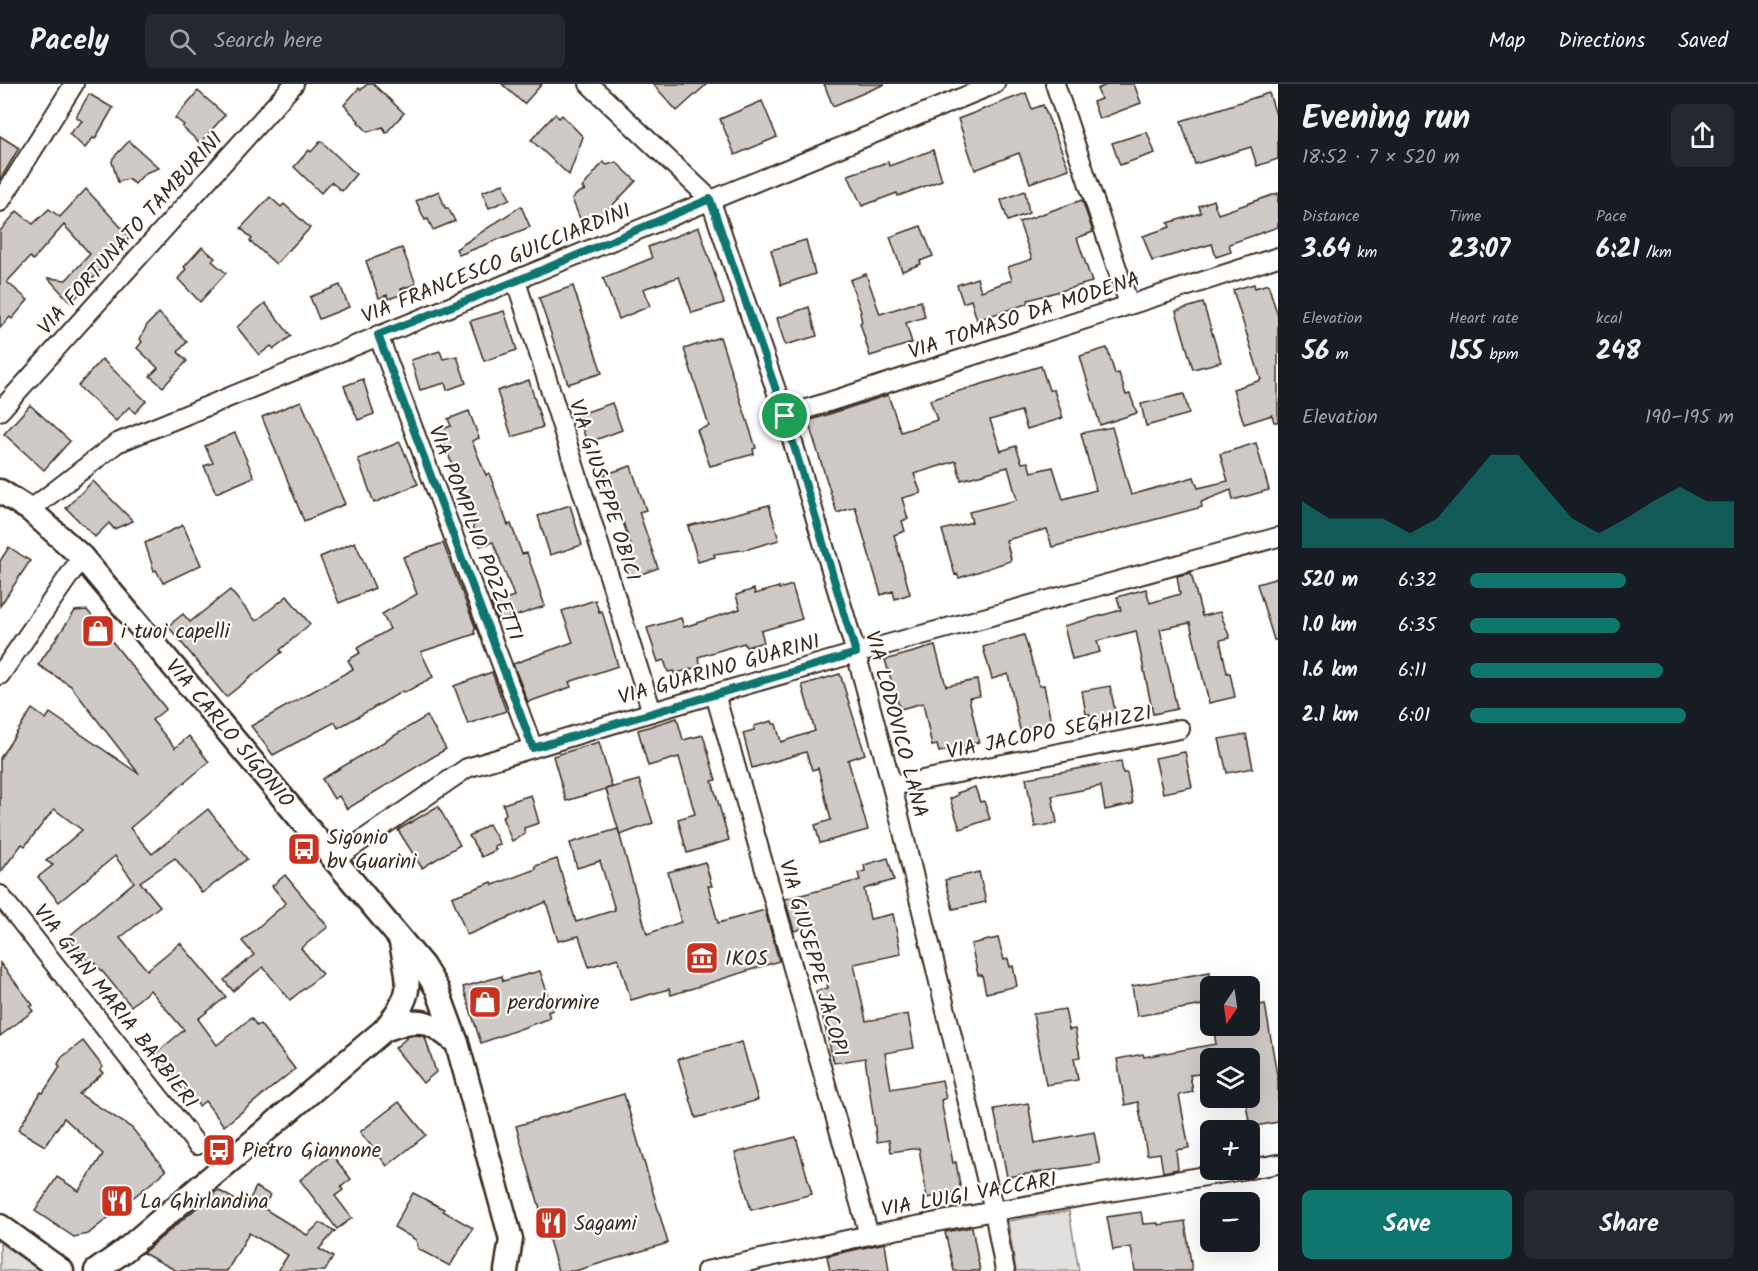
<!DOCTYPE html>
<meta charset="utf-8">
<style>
body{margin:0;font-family:Kalam,sans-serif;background:#242831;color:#f1f3f6;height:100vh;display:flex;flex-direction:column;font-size:22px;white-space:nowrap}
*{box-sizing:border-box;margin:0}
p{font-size:20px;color:#9ea1a6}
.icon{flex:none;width:33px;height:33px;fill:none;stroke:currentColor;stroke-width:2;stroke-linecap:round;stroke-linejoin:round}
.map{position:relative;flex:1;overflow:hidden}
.details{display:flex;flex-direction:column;background:#171b24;width:480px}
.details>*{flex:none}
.needle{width:39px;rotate:193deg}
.controls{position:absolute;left:1200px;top:892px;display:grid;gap:12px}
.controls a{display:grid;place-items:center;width:60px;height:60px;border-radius:9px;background:#171b24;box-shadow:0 6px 24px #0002;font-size:30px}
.pin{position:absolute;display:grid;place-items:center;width:51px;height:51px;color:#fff;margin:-26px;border:3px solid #fff;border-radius:50%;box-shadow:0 2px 6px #0007}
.round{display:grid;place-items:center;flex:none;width:63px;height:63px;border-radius:9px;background:#242831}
.head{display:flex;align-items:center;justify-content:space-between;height:102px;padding:0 24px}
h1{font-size:33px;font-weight:600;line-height:45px}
.figures{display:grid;grid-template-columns:repeat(3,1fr);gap:9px;height:102px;padding:6px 24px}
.figures div{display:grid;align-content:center}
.figures b{font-size:26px;font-weight:600}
.figures small{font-size:16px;font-weight:400}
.figures p{font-size:16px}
.chart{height:168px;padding:12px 24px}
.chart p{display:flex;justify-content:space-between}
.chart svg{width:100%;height:108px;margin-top:6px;fill:#0f766e;opacity:.7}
.action{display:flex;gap:12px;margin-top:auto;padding:12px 24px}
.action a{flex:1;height:69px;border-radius:9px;background:#0f766e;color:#fff;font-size:24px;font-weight:600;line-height:69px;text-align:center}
.action a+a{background:#242831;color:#f1f3f6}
ul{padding:0 24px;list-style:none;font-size:20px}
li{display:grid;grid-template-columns:96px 72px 1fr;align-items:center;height:45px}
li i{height:15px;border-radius:8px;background:#0f766e}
header{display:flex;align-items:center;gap:36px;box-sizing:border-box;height:84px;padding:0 30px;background:#171b24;border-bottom:2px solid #363941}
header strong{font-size:28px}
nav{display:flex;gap:33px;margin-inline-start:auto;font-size:21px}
.search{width:420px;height:54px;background:#242831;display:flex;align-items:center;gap:15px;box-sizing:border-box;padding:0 21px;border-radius:9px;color:#9ea1a6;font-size:22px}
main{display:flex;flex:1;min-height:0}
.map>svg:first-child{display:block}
.green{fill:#e2e0de;stroke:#8e857e;stroke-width:1.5}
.building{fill:#cfcac7;stroke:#3b2a1e;stroke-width:1.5}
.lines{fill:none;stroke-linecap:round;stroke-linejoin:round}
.minor-casing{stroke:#3b2a1e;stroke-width:22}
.tertiary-casing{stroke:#3b2a1e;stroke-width:27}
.minor{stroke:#fff;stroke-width:18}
.tertiary{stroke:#fff;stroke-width:22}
.route-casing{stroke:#fff;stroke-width:12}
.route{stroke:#0f766e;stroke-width:8}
.labels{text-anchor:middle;stroke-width:4.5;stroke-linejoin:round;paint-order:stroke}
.street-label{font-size:21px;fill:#3b2a1e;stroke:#fff}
.poi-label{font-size:21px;fill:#3b2a1e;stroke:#fff;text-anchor:start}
</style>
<header>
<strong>Pacely</strong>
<div class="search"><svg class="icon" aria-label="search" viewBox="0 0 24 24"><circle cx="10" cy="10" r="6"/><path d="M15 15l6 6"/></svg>Search here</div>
<nav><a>Map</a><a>Directions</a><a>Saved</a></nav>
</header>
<main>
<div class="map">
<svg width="1278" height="1187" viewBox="0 0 1278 1187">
<rect width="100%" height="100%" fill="#fff"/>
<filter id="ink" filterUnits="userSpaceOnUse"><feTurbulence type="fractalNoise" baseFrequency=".0167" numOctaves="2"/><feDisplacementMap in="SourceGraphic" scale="12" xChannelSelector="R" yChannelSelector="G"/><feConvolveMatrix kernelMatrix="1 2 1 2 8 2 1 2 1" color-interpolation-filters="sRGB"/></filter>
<g filter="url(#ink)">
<g class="green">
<polygon points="1069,1127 1079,1187 1016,1187 1008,1137"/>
<polygon points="0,1159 40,1187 0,1187"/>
</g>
<g class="building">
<polygon points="367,0 373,0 404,29 386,49 383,43 368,48 358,38 359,37 344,21 359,4 361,6"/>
<polygon points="502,0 542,0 524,20"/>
<polygon points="653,0 707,0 677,27"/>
<polygon points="824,0 885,0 833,22"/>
<polygon points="1109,0 1134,0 1141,19 1099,35 1093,18 1101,15 1097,5"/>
<polygon points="198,7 225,31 200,59 182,43 184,41 175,34"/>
<polygon points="1026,9 1032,25 1043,21 1069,85 1030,99 1019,69 975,86 958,35"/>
<polygon points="1269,9 1278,37 1278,75 1257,82 1251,63 1195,80 1181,37"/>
<polygon points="89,10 113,24 95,55 93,54 85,64 69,50 82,37 76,33"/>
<polygon points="762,17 777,53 735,71 720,35"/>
<polygon points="555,30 559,34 562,31 583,53 569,91 531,56"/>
<polygon points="1147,48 1155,69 1120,81 1112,59"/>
<polygon points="0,52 19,64 0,96"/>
<polygon points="129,57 159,84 145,89 135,100 128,95 118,98 112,78 113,74"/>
<polygon points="321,57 356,90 342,107 331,98 321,109 294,83 309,66 311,68"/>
<polygon points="933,66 942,96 898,112 897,109 862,122 848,91 888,78 889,82"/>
<polygon points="603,78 607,81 616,78 636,97 601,133 598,131 581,137 572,115 578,109 585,106 582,104"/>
<polygon points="503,100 510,115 489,124 482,108"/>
<polygon points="86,105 130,153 71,219 48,194 66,196 90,170 64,141 33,176 30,173 7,198 28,216 12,235 10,233 0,244 0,147 17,127 33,140 49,125 60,133"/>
<polygon points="439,107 445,124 448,124 455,137 433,146 428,135 425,136 416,117"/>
<polygon points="1025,107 1029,129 1008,137 1001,116"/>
<polygon points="1278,109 1278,143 1229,160 1231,168 1216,173 1212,160 1152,177 1143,152 1170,143 1168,139 1201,129 1199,122 1213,116 1218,130"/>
<polygon points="270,113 281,123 284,120 310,144 276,180 250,157 252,155 241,144"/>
<polygon points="1082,116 1093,148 1077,154 1092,198 1028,216 1029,219 977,236 971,216 963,219 957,201 977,194 981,207 1012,196 1008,183 1032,175 1019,138"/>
<polygon points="521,122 530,143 459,171 456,165"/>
<polygon points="921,142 933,172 920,177 921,180 902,187 890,153"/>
<polygon points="699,143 724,219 692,229 679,193 643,205 650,222 619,235 603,194 652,174 648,163"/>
<polygon points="806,156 815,190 781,201 771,166"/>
<polygon points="202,163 215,174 212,177 226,189 200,218 178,195 186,185 184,183"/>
<polygon points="402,164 416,200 401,205 403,210 388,215 387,211 379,214 366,177"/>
<polygon points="866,190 880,230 921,217 925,233 906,239 912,259 870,272 860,239 862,238 860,229 861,228 850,196"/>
<polygon points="1254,200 1255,204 1268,200 1278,232 1278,338 1274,338 1272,331 1244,340 1233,305 1261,296 1233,206"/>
<polygon points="340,201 349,223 319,235 310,213"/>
<polygon points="573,202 602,289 568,300 539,214"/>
<polygon points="265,219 291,252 274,265 271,262 259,271 237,243"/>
<polygon points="1203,219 1221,278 1193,285 1176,227"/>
<polygon points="809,223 817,252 785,261 777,234"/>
<polygon points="504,227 517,266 484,277 470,237"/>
<polygon points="159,229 187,258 178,268 187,277 163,303 150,292 158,284 137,264 142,258 140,255 147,241"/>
<polygon points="720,253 756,364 753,365 754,370 710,382 697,346 709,342 684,265"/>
<polygon points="1107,264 1115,290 1119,289 1126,311 1130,310 1137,329 1100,341 1080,272"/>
<polygon points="440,267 443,275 457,272 466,299 447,306 445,299 420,306 411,276"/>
<polygon points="102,275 146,317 135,329 129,323 116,337 78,302"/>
<polygon points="1041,282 1049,306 1054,306 1063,334 1027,345 1021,327 990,336 1001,367 1016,362 1022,379 1028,378 1031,388 1053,383 1063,415 1096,406 1081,349 1112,343 1131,411 1194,393 1198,404 1228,397 1220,370 1256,359 1269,406 1233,416 1231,406 1201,418 1202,423 1052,463 1047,445 1006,456 1011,475 1010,477 959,494 957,490 955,491 942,446 972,438 969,428 1017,416 1008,383 961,396 956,377 914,390 921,409 902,414 908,435 902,437 905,447 894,451 910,510 895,515 893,507 881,511 855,423 837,429 808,337 888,311 901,348 937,336 930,316"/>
<polygon points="363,295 374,330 358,336 344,302"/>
<polygon points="529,296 543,343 512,353 497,307"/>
<polygon points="1184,310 1189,330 1146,342 1141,320"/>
<polygon points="301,317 345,420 304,437 262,333"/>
<polygon points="612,319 622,346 587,359 578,331"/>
<polygon points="30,321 70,357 44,386 4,350"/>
<polygon points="469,327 479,354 472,357 486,391 489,389 508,441 511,440 522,470 527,469 545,522 498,538 491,520 514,512 493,458 480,462 440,346 451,342 448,335"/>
<polygon points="235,349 254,393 216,409 204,382 213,379 205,362"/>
<polygon points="400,358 418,400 374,419 358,375"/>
<polygon points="631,382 646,426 639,428 658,484 630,494 621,465 631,462 617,420 613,421 609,410 606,411 597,393"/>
<polygon points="93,397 133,437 114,445 109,439 95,453 66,424"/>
<polygon points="570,421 582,461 550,471 538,432"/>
<polygon points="769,421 779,456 748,465 714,470 715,473 698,478 688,442"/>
<polygon points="183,441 201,481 163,499 156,486 154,487 145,459"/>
<polygon points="355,458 375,504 339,519 320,473"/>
<polygon points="443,459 476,545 474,546 475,550 421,568 433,593 404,609 403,607 338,644 335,638 273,671 251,642 353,585 348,576 360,569 357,564 390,545 382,530 417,510 403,473"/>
<polygon points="9,463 30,477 0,522 0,477"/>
<polygon points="1191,489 1202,532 1220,528 1230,554 1220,556 1227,589 1230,589 1235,613 1209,619 1190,539 1160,545 1177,625 1153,630 1136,547 1097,557 1100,568 1072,575 1064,542 1121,526 1117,513 1146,505 1150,519 1180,510 1177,492"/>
<polygon points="1278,494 1278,556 1274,556 1257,500"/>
<polygon points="792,501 802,535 761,547 764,558 746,563 744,559 698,573 701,582 674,590 674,587 668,588 664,576 658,578 647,544 681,534 684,543 740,525 736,511 754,505 755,510 779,503 779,505"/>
<polygon points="230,506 256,537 287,512 310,540 280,566 282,568 226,613 168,542 183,530 190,538"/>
<polygon points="595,516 599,528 602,527 618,582 569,598 571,603 528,618 513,580 573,558 562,527"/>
<polygon points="87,526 166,625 152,636 175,664 189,652 209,678 130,744 152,770 208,725 247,775 202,809 175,774 140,798 160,822 120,854 147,886 180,859 226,913 198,935 217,961 251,934 257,942 260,940 295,985 224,1042 205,1017 199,1022 156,969 184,946 150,906 131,922 92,875 88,878 68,853 134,798 115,772 59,818 38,793 53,781 46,777 82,746 54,725 25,762 22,760 0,789 0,674 32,625 46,635 50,629 139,690 71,602 38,581 75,527"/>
<polygon points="1024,551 1039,602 1044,601 1051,639 1020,646 1008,590 992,595 983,563"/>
<polygon points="935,562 946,602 977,596 980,612 969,614 979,658 939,668 937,661 932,662 923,619 900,625 885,576"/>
<polygon points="492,588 506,627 468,640 454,602"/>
<polygon points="840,590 865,670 848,676 868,746 820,759 815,741 831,736 818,684 812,686 806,668 752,684 743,649 754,646 754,642 772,637 773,640 776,640 781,658 815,647 802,601"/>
<polygon points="1110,602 1117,637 1093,643 1090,630 1086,630 1082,607"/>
<polygon points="427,632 446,665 347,725 339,712 334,715 322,695"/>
<polygon points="677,634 683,656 703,651 716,696 712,697 729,756 687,769 678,735 695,730 679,673 648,682 638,646"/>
<polygon points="1246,650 1253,684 1227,689 1219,655"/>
<polygon points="599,658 612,703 566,717 553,672"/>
<polygon points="1185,668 1192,703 1163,709 1155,674"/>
<polygon points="1121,677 1123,689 1127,689 1133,720 1105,726 1101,702 1052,712 1057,739 1035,743 1026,694"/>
<polygon points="639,696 653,739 620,751 606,705"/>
<polygon points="975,703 980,718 984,717 990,735 960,745 950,715 958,711 957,709"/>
<polygon points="531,711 539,739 524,744 525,750 512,757 502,733 506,730 503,720"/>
<polygon points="438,722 460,761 422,784 398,746"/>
<polygon points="489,740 500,760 494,762 496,766 482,773 469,752"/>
<polygon points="618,745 647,850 681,838 668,788 705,778 712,802 708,802 718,839 765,826 779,877 671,911 669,905 631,916 618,874 589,883 579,852 558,857 546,818 467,851 452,813 492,798 493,801 536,785 535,782 557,775 576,838 615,826 600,777 577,784 570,759"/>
<polygon points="888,774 894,796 864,805 870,835 893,830 901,870 854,880 866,937 908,930 914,964 885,969 891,1005 942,996 946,1014 941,1016 953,1079 956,1078 961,1107 927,1114 919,1064 891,1068 889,1056 877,1058 865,974 834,979 816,907 828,904 814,841 794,847 785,815 860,796 858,789 865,787 864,781"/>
<polygon points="979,788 986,818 953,825 945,796"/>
<polygon points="285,791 328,843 301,864 322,890 290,916 263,883 233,907 224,896 254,871 242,857 286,819 272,802"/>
<polygon points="998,854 1004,876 1008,875 1010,883 1013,882 1017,902 986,909 982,891 978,891 971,860"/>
<polygon points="0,879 33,921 30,923 33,927 0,952"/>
<polygon points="540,887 553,926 548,928 550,934 481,959 463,903 502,892 503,897"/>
<polygon points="1210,888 1210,920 1137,932 1132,902"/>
<polygon points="1265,920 1278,997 1278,1038 1250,1043 1245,1014 1250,1014 1250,975 1210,975 1210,989 1190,991 1193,1008 1179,1011 1189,1064 1176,1066 1178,1085 1163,1088 1160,1069 1147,1071 1138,1018 1125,1021 1117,975 1143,970 1144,973 1216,960 1213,942 1250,942 1250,923"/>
<polygon points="1065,925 1069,946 1075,945 1080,973 1074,974 1078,996 1046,1001 1033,930"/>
<polygon points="416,951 425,953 436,988 423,999 395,964 409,952"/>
<polygon points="83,957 103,983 100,986 103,989 79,1010 132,1044 166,1087 88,1150 74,1153 35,1127 57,1093 79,1107 103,1070 64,1034 45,1062 18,1046 41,1008 43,1009 60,983 58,980 62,973"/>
<polygon points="742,958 758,1016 696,1034 678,975"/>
<polygon points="624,1010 668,1159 575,1187 558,1187 516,1042"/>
<polygon points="399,1018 426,1051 387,1082 360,1048"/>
<polygon points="1028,1019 1035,1059 1094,1048 1100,1079 1007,1093 994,1025"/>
<polygon points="796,1053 812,1110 751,1126 735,1069"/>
<polygon points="332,1071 351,1095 341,1103 343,1106 335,1112 352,1134 337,1145 300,1096"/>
<polygon points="256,1103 270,1111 263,1124 307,1151 320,1139 335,1147 319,1165 333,1173 325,1187 278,1187 288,1171 249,1149 227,1187 177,1187 143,1169 218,1106 246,1122"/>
<polygon points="413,1109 444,1125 443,1127 473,1144 450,1182 418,1165 416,1156 394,1143"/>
<polygon points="1141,1128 1143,1140 1158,1139 1158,1141 1185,1137 1192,1187 1135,1187 1131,1163 1113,1166 1107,1133"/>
<polygon points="972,1143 980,1187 954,1187 945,1148"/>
<polygon points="885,1159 889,1187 830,1187 827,1172"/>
</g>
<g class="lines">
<defs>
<g id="minor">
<polyline points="589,0 710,115 785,332 856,569 892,702 994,1127 1005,1187"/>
<polyline points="1055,0 1129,220"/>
<polyline points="0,118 74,0"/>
<polyline points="516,197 652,628"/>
<polyline points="378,251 533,664"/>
<polyline points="0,327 294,0"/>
<polyline points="785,332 1278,173"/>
<polyline points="30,426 117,359 995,0"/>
<polyline points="0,591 82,473"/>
<polyline points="715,610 869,1151"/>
<polyline points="892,702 1180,645"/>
<polyline points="335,775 467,684 652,628 856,569 1278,453"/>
<polyline points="0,811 197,1061"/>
<polyline points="1250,1085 1278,1080"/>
<polyline points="706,1187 869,1151 994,1127 1242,1086"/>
</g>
<g id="tertiary">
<polyline points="0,407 30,426 82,473 423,882 437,905 457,959 511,1155 506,1187"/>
<path d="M384 946C422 932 426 935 457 959"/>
<polyline points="0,1142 62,1187"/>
<path d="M96 1187 124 1167 384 946C414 909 410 903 401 859"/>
</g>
</defs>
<use href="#minor" class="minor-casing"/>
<use href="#tertiary" class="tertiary-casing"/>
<use href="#minor" class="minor"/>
<use href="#tertiary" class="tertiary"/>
</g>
</g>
<g class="lines" filter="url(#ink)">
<defs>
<polygon id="route" points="710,115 785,332 856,569 533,664 378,251 516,197"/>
</defs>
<use href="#route" class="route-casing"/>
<use href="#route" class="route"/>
</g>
<defs>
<symbol id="shop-square" viewBox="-11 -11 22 22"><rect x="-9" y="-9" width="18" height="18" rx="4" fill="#c8321e" stroke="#fff"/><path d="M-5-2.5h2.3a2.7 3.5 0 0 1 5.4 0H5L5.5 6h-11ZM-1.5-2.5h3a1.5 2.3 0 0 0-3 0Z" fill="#fff"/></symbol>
<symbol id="bus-square" viewBox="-11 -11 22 22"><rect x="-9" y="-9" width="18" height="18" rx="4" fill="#c8321e" stroke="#fff"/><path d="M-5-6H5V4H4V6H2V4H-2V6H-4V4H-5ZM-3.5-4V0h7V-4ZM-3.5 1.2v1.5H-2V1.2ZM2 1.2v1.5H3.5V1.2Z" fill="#fff"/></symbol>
<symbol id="museum-square" viewBox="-11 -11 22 22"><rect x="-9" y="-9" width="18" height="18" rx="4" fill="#c8321e" stroke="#fff"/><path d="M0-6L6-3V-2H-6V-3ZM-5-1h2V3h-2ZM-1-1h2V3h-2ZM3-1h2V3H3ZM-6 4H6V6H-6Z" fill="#fff"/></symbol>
<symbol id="restaurant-square" viewBox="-11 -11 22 22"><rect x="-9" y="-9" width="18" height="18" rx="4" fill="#c8321e" stroke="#fff"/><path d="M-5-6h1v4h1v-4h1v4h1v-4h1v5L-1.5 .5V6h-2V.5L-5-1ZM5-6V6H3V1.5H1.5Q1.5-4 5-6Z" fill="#fff"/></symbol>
</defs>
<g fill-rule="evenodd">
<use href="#shop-square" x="79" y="528" width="38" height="38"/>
<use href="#bus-square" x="285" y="746" width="38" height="38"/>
<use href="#museum-square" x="683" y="855" width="38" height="38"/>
<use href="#shop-square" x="466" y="899" width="38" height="38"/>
<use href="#bus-square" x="200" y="1047" width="38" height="38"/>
<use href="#restaurant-square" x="98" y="1098" width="38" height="38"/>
<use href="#restaurant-square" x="532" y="1120" width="38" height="38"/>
</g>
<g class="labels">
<g class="street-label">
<text transform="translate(130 149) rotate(-48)" y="7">VIA FORTUNATO TAMBURINI</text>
<text transform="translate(496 179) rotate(-22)" y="7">VIA FRANCESCO GUICCIARDINI</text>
<text transform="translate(1024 231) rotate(-18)" y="7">VIA TOMASO DA MODENA</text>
<text transform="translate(605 406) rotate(72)" y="7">VIA GIUSEPPE OBICI</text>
<text transform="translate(476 449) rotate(69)" y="7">VIA POMPILIO POZZETTI</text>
<text transform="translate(719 585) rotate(-16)" y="7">VIA GUARINO GUARINI</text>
<text transform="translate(897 640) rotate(75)" y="7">VIA LODOVICO LANA</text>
<text transform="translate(1049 648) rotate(-11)" y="7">VIA JACOPO SEGHIZZI</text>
<text transform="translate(230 649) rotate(50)" y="7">VIA CARLO SIGONIO</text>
<text transform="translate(814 874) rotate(74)" y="7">VIA GIUSEPPE JACOPI</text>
<text transform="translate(116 922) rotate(52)" y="7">VIA GIAN MARIA BARBIERI</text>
<text transform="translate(969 1110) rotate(-10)" y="7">VIA LUIGI VACCARI</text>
</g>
<g class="poi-label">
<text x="121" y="554">i tuoi capelli</text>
<text x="327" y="760">Sigonio<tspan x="327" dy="24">bv Guarini</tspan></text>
<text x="725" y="881">IKOS</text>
<text x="508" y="925">perdormire</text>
<text x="242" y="1073">Pietro Giannone</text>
<text x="140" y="1124">La Ghirlandina</text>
<text x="574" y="1146">Sagami</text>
</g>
</g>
</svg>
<div class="controls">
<a><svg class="needle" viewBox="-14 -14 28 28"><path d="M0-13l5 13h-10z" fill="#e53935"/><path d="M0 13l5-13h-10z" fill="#9ea1a6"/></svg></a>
<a><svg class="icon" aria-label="layers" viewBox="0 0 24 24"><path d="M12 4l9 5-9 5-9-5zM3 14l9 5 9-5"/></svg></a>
<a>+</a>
<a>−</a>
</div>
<div class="pin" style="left:785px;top:332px;background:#1e9e55"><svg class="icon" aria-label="arrive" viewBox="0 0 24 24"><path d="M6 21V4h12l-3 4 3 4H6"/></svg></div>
</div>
<section class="details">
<div class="head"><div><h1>Evening run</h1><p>18:52 · 7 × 520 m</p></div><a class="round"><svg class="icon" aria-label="share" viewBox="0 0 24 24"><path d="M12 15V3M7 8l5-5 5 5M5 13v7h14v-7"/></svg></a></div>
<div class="figures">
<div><p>Distance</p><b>3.64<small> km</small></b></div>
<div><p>Time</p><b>23:07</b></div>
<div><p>Pace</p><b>6:21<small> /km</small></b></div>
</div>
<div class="figures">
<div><p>Elevation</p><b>56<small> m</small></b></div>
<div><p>Heart rate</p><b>155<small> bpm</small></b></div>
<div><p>kcal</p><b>248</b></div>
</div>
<div class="chart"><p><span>Elevation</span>190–195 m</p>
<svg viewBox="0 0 160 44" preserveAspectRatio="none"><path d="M0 44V25L10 32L20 32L30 32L40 38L50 32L60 19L70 6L80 6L90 19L100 32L110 38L120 32L130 25L140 19L150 25L160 25V44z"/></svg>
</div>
<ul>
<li><b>520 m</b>6:32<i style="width:59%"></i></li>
<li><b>1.0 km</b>6:35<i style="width:57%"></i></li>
<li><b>1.6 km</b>6:11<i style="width:73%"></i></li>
<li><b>2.1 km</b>6:01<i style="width:82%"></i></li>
</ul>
<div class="action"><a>Save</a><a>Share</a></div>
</section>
</main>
